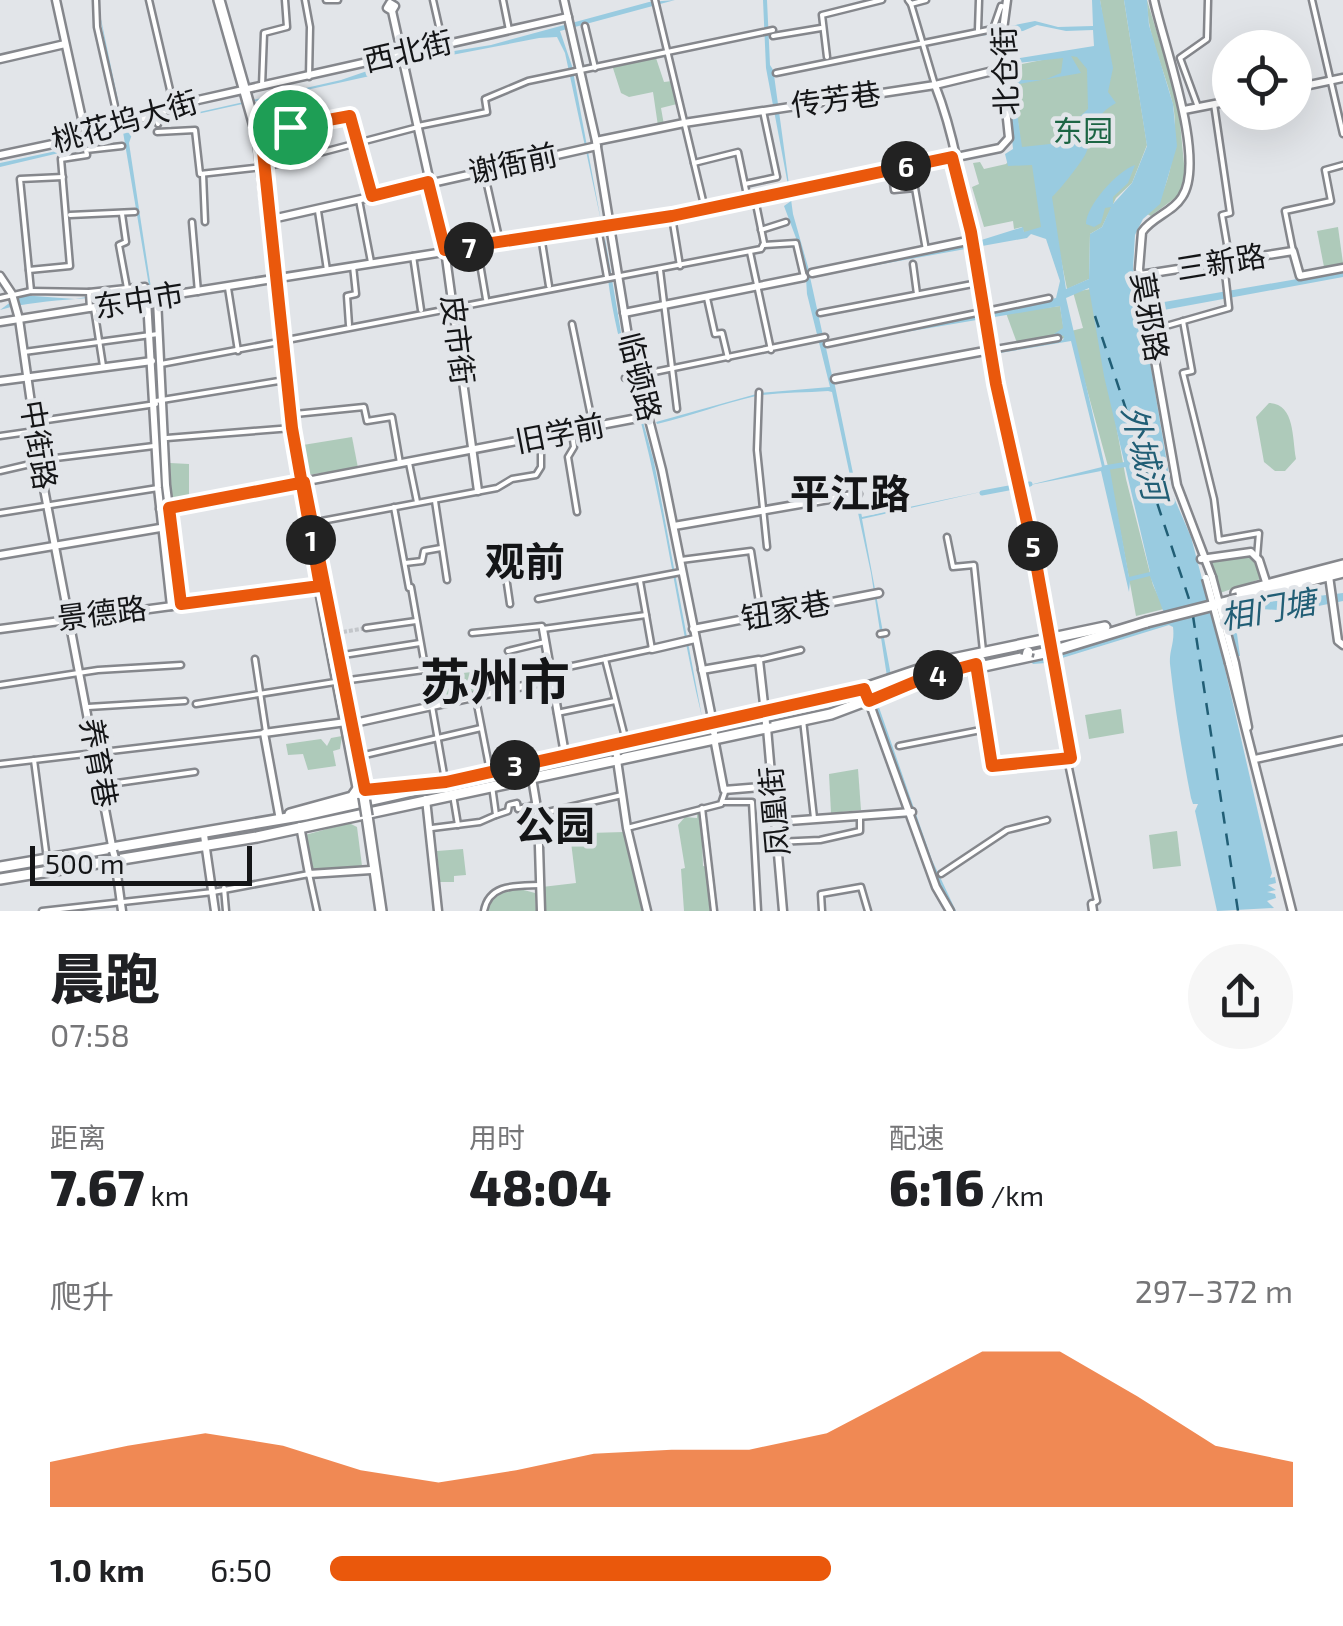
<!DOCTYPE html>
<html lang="zh">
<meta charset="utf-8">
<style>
body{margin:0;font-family:"Exo 2","Noto Sans SC",sans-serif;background:#f6f6f6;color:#202124;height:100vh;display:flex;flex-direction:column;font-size:38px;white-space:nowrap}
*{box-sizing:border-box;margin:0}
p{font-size:32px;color:#757577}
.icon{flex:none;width:55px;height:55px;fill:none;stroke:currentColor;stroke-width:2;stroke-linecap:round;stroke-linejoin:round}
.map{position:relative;height:911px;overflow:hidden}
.sheet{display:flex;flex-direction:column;background:#fff;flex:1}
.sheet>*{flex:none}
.buttons{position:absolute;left:1212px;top:30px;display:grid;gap:20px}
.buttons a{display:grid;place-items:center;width:100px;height:100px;border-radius:50%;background:#fff;box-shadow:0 10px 40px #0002;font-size:50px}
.scale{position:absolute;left:30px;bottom:25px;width:222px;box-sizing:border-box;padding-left:10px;border:5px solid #141517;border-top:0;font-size:28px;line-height:35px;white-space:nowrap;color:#141517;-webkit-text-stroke:8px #e2e5e9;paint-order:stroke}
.pin{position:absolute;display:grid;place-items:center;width:85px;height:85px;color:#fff;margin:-42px;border:5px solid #fff;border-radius:50%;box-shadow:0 2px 10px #0007}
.km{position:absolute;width:50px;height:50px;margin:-25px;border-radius:50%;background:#222;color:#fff;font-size:28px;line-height:50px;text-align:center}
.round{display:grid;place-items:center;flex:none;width:105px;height:105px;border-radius:52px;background:#f6f6f6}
.head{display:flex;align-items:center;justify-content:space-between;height:170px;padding:0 50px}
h1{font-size:55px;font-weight:800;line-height:75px}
.stats{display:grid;grid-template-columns:repeat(3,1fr);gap:15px;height:170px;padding:10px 50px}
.stats div{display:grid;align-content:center}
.stats b{font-size:50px;font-weight:800}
.stats small{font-size:28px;font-weight:400}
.stats p{font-size:28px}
.chart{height:280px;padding:20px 50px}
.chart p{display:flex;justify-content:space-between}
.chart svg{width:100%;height:180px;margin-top:10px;fill:#ea580c;opacity:.7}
ul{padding:0 50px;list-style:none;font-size:32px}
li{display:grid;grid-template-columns:160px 120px 1fr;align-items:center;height:75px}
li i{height:25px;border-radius:12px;background:#ea580c}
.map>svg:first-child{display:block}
.green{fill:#aecaba}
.water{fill:#99cbe0;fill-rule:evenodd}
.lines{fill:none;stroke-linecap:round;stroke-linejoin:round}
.canal{stroke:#99cbe0;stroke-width:5}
.ferry{stroke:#215e75;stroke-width:2.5;stroke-dasharray:12 10;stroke-linecap:butt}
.minor-tunnel{stroke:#c3c6ca;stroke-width:4;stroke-dasharray:4 2;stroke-linecap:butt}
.minor-casing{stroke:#85878c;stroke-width:9}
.tertiary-casing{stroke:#85878c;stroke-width:11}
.secondary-casing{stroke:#85878c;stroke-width:11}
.primary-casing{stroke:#85878c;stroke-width:14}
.minor{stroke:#fff;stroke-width:4}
.tertiary{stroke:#fff;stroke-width:6}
.secondary{stroke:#fff;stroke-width:6}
.primary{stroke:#fff;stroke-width:9}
.tertiary-bridge-casing{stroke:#85878c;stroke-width:11;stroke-linecap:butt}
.secondary-bridge-casing{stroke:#85878c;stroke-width:11;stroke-linecap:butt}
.primary-bridge-casing{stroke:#85878c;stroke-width:14;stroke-linecap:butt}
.tertiary-bridge{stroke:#fff;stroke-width:6}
.secondary-bridge{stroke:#fff;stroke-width:6}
.primary-bridge{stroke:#fff;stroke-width:9}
.route-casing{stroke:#fff;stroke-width:20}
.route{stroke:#ea580c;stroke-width:12}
.labels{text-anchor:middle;stroke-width:9;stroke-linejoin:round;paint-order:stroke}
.street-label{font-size:30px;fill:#141517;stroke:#e2e5e9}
.park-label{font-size:30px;fill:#1c6544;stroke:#e2e5e9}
.water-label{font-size:32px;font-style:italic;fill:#215e75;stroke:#e2e5e9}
.district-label{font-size:40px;font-weight:bold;fill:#141517;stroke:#e2e5e9}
.town-label{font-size:50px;font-weight:bold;fill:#141517;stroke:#e2e5e9}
</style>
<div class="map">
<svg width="1343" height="911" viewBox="0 0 1343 911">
<rect width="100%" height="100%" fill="#e2e5e9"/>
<g class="green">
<polygon points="1100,0 1124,0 1147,145 1132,183 1116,198 1102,227 1090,234 1089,279 1067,289 1055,230 1024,232 1022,227 1014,229 1013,221 984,227 972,187 979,184 973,163 980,162 984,169 1006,164 1021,145 1013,84 1017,65 1107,47"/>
<path d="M1147 0 1178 102 1185 174 1179 195 1151 216 1147 214C1171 197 1179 133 1173 105 1165 69 1147 38 1147 0Z"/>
<polygon points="655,55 664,82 672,81 677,104 661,108 664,125 658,126 653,92 629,97 621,93 612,65"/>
<polygon points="1338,227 1343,263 1324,267 1317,231"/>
<polygon points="1091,289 1126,479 1153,585 1164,609 1136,616 1109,470 1071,331 1083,328 1073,292"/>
<polygon points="1060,306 1065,338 1017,343 1006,313"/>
<path d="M1269 403C1295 404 1292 437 1296 459L1285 471H1275L1264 462 1256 417Z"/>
<polygon points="352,437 358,468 307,475 303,445"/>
<polygon points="170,463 189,464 189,501 171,501"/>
<polygon points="1247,553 1257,562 1260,579 1220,593 1211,561"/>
<polygon points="472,672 473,677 511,674 513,687 446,702 445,675"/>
<polygon points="1121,709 1124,733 1089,739 1085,715"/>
<polygon points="342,736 340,749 333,751 336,766 308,770 303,754 288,755 286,744 321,739 327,746 331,738"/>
<polygon points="858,769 861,810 831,813 829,774"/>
<polygon points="585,805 589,833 624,832 642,911 544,911 542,887 576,883 567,809"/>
<polygon points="697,813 701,813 703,866 709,867 713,911 684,911 681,869 685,868 678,825 685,817 697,818"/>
<polygon points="349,823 357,827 362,866 312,870 305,835"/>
<polygon points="1177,831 1181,866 1153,869 1149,835"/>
<polygon points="463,849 466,875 454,876 454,882 440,882 437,851"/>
<path d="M520 889 535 893 536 911H485C494 893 500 893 520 889Z"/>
</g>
<g class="water">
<path d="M97 0 124 129 341 80 399 60 491 45 649 2 675 0 560 31 572 66 601 221 565 53 557 37 539 38 400 65 370 76 134 128 129 143 151 288C102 302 49 296 0 310L20 295 75 299 149 286 123 132 93 145 0 167V163L94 143 121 130Z"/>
<path d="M763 0H767L770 65 775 73 1035 21 1058 27 1093 26 1092 0H1100L1113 68 1108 92 1116 103C1092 116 1096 130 1086 153 1082 162 1058 192 1052 197L1066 289 1089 279 1090 234 1102 227 1111 207 1105 208 1101 223 1094 227 1086 224C1086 206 1117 171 1135 165L1128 183 1113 197V204L1132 183 1147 146 1124 0H1147L1149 25 1173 104 1177 146 1160 204 1143 219 1135 235 1133 268 1141 306 1343 271V277L1142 314 1172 493 1191 537 1210 609 1343 593V601L1294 611 1261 609 1235 619 1240 656H1236L1228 626 1216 630 1272 873 1270 878 1275 877 1276 883 1268 885 1276 890 1267 892 1275 894 1276 898 1267 901 1274 908 1217 911 1195 811 1198 804H1193L1191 798C1182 752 1175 709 1170 664 1169 650 1175 643 1173 627L1169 625 1046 663 1033 664 1022 652 923 673 874 693 932 860 956 911H951L938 885 876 711 861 698 259 832 0 873V869L236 834 856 696 888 683 871 573 832 392 828 391C805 393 779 392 756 396 724 403 691 416 657 424L656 422 760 393 830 387 807 294 805 262 784 206 791 201 766 68ZM1037 25 1066 31 1093 30 1094 46 1020 58 1005 69 1013 149 1005 154 1008 166 1032 165 1041 227 1024 232 1023 227 975 242 810 274 793 214 774 75 952 39 1023 31ZM1071 56 1077 57 1087 69 1088 109 1050 144 1022 147 1013 85 1081 73ZM1063 58 1061 73 1044 80H1014L1018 63ZM1031 234 1046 239 1060 281 1056 298 825 345 810 277 1027 238ZM1089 288 1104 376 1150 572 1129 577 1110 470 1105 467 1066 298ZM1060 306 1063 328 1054 334 1064 336 1063 340 833 380 826 348 835 344ZM1071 341 1102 467 1025 486 1101 471 1129 592 1130 581 1150 576 1167 621 1036 659 1022 648 960 660 892 681 862 519 985 491 862 517 834 381Z"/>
<path d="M605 238 625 356 654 462 702 717C681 630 669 541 649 455 633 384 606 313 605 238Z"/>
</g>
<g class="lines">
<g class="canal">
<polyline points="1104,468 1128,464"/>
<polyline points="982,493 1030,484"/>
</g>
<g class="ferry">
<polyline points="1095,316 1192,608"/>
<polyline points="1193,616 1238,911"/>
</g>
<polyline class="minor-tunnel" points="343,632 366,628"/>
<defs>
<g id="minor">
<polyline points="96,0 97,27 119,124"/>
<polyline points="149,0 174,107"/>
<polyline points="305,0 310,27 309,77"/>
<polyline points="326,0 338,0"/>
<polyline points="433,0 443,44"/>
<polyline points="503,0 509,30"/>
<polyline points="655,0 705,209"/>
<polyline points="908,0 911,4 926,0"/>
<polyline points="1312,0 1343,134"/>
<polyline points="911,4 935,85"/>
<polyline points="585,26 595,68"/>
<polyline points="978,30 979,0"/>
<polyline points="773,36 821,28"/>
<polyline points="827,57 822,15 882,0"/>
<polyline points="776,73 993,29 1001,6 1006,7"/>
<polyline points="262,86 264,33 287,27 285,0"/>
<polyline points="1214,104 1230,213 1222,215 1230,262"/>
<polyline points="1198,107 1180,58 1207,39 1208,0"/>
<polyline points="154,113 158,124"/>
<polyline points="418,126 487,112 485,99 528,81 773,30"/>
<polyline points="157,132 195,130 200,174 262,167"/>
<polyline points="261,132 350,116 373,196"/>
<polyline points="694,163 738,152 748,200"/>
<polyline points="266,167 418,127"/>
<polyline points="891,170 894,190 915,188 926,250"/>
<polyline points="484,171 500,242"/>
<polyline points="203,174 205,222"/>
<polyline points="745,184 777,177 763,111"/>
<polyline points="359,200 371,262"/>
<polyline points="318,211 327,270"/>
<polyline points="122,214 126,242 119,245 127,288"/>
<polyline points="70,215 135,212"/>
<polyline points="672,217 680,266"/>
<polyline points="192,222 198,292"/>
<polyline points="598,228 607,277"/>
<polyline points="761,230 786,222"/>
<polyline points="541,236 549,286"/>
<polyline points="764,245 796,243 804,277"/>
<polyline points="477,246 486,299"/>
<polyline points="1293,251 1285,211 1331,201 1325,170 1343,165"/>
<polyline points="750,252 771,350"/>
<polyline points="413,256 421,310"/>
<polyline points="913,264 917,294"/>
<polyline points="29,270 70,266 61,159 87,155 86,150 122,146"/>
<polyline points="660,270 677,409"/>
<polyline points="228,288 238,351"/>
<polyline points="31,291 20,179 63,177"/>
<polyline points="89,292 145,286"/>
<polyline points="0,298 31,291 89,292 90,309"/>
<polyline points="707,298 715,334 722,333 728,358"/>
<polyline points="94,308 103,366"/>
<polyline points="820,313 978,283"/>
<polyline points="1183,321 1192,371 1183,373 1214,499 1219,540 1259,533 1257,557"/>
<polyline points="572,324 593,426"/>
<polyline points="349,325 347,296 356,294 353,266"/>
<polyline points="1152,330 1229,308 1224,264"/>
<polyline points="287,340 761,249 764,243 755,199"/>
<polyline points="827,344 1049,298"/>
<polyline points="990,350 1058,338"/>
<polyline points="24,352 158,334"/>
<polyline points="161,364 279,342"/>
<polyline points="625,378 825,337"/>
<polyline points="759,392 757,450 767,547"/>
<polyline points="156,401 285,380"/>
<polyline points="295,414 364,407 367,421 392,417 400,463"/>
<polyline points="33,422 156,404"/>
<polyline points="572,432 574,447 568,457 577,512"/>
<polyline points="0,436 35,431"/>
<polyline points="167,438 292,428"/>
<polyline points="39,460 154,446"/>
<polyline points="409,463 417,502"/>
<polyline points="0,471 39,462"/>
<polyline points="435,501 447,580"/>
<polyline points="394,507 409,588"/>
<polyline points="0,513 158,488"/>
<polyline points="311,523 497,488 512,479 536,475 541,467 541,438"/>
<polyline points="947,537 953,567 974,565 983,651"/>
<polyline points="681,560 751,551 761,615"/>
<polyline points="405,563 422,561 424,551 441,548"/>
<polyline points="505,570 510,604"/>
<polyline points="411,587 445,780"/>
<polyline points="538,599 681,572"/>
<polyline points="366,628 416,621"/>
<polyline points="543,629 646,615"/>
<polyline points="472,633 542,626"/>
<polyline points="880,634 886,633"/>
<polyline points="508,651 545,642"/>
<polyline points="337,656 420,643"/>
<polyline points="255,659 266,732"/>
<polyline points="605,659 626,741"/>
<polyline points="759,660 801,650"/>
<polyline points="977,669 992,767 1071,758 1065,712 1060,713 1050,654"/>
<polyline points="549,671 652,649 640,581"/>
<polyline points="342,681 424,670"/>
<polyline points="0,685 98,670 181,665"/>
<polyline points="476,699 490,771"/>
<polyline points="196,704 335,682"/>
<polyline points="88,707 185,701"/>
<polyline points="557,713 615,701"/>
<polyline points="803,720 814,818"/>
<polyline points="899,746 986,729"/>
<polyline points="356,757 481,728"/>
<polyline points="34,760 47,859"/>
<polyline points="0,764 264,733"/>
<polyline points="1069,768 1097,901 1092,904"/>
<polyline points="103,785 195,772"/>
<polyline points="453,795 458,825"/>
<polyline points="722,802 752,802 758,911"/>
<polyline points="702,808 714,911"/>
<polyline points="539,814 622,795"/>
<polyline points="496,815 508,811 509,805 517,803 518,809 534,805"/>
<polyline points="432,828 480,822 496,815 492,786"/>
<polyline points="627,828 721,804 725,792"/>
<polyline points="776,842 820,840 860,831 860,816"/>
<polyline points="941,874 1007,830 1047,820"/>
<polyline points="224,888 226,911"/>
<polyline points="42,911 213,892 309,874 317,911"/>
<path d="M484 911C489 883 517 886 540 885"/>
<polyline points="822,911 821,894 861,887 868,911"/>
</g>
<g id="tertiary">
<polyline points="56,0 86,137"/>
<polyline points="392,11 395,6 390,3 387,8 392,11 445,250 478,491"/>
<polyline points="0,59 65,44"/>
<path d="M935 85C964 159 968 241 984 318 1006 426 1032 533 1048 642"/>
<polyline points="1295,88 1343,78"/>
<polyline points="1184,110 1230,101"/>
<polyline points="596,141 684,123 935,85 1001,69"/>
<polyline points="272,219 597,146"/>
<polyline points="812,273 972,240"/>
<polyline points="1140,275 1293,251 1300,276 1343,268"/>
<polyline points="157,299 166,485 181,604"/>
<polyline points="147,300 158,488 171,606"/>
<polyline points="624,313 804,277"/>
<polyline points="835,379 990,350"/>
<polyline points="0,381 152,361"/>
<polyline points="160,509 648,416"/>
<polyline points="674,526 858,494"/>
<polyline points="0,555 166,527"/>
<polyline points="1329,576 1338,641 1343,645"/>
<polyline points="543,629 565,754"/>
<polyline points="693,629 879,593"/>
<polyline points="652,649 695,639"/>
<polyline points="868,699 936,887 950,911"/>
<polyline points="350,724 551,680"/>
<polyline points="1255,759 1343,740"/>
<polyline points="617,760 627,828 647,911"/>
<polyline points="532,778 538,814 541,911"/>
<polyline points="426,799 438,911"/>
<polyline points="280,820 264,733 346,722"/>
<polyline points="775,822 912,812"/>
<polyline points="300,826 309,874 371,870"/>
<polyline points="204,835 215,911"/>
<polyline points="1092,904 1093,911"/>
</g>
<g id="secondary">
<polyline points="564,0 596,141 629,342 662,470 713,723"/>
<path d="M1154 0C1163 43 1207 160 1182 197 1173 212 1152 217 1142 232L1139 269 1177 485 1212 577"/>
<polyline points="0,155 86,137 198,100 568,17"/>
<polyline points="0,276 12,294 19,319 41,473 113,851"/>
<polyline points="0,322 672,216 1000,148 1009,138 1000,52 1007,0"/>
<polyline points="1201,559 1251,552 1259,560 1267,585"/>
<polyline points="0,629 321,586"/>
<polyline points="1229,663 1292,911"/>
<polyline points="1235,663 1248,727"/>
<polyline points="702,670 759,660 765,713"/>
<polyline points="767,728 783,911"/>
<polyline points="714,738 724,790 774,786"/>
<polyline points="115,860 122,911"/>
</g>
<g id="primary">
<polyline points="219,0 258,137 300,483 360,798"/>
<polyline points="1236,593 1343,565"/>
<polyline points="1245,597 1343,572"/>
<polyline points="361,785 371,792 433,782"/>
<polyline points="290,814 352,797 357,790"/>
<polyline points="367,816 381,911"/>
<polyline points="0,867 305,815 856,691 948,660 1105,627"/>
<polyline points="0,879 257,837 831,714 924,679 1049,652 1147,622"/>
</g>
</defs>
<use href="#minor" class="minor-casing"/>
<use href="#tertiary" class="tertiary-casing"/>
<use href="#secondary" class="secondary-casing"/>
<use href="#primary" class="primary-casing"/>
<use href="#minor" class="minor"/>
<use href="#tertiary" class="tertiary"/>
<use href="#secondary" class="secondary"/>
<use href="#primary" class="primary"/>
<defs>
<g id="tertiary-bridge">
<polyline points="866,692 868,699"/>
<polyline points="615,747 617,756"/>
<polyline points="529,766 531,774"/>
</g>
<g id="secondary-bridge">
<polyline points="1212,577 1235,663"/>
<polyline points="1206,578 1229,663"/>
<polyline points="765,713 766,724"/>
<polyline points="713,724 714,733"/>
<polyline points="113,851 115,858"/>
</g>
<g id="primary-bridge">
<polyline points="1147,622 1238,599"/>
<polyline points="1027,656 1028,652"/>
<polyline points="364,797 367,816"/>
</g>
</defs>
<use href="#tertiary-bridge" class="tertiary-bridge-casing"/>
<use href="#secondary-bridge" class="secondary-bridge-casing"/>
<use href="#primary-bridge" class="primary-bridge-casing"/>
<use href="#tertiary-bridge" class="tertiary-bridge"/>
<use href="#secondary-bridge" class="secondary-bridge"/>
<use href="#primary-bridge" class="primary-bridge"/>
</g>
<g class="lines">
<defs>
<polyline id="route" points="290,127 261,132 292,428 320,586 181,604 169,508 300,483 304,482 365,790 446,782 864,689 869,701 924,678 976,664 992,766 1071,758 1036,563 996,384 971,232 952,157 672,216 445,250 428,182 372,196 350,116 290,127"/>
</defs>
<use href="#route" class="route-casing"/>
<use href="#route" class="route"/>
</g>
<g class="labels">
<g class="street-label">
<text transform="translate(408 52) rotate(-13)" y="10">西北街</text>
<text transform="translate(1006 71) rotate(-92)" y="10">北仓街</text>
<text transform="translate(836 100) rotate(-8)" y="10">传芳巷</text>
<text transform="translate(125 122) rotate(-16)" y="10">桃花坞大街</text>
<text transform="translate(513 164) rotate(-12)" y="10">谢衙前</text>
<text transform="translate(1221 263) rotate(-9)" y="10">三新路</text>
<text transform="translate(139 301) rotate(-9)" y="10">东中市</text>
<text transform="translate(1149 317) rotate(80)" y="10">莫邪路</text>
<text transform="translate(457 340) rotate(83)" y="10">皮市街</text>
<text transform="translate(639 377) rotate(76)" y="10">临顿路</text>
<text transform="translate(560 434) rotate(-11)" y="10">旧学前</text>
<text transform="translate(38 445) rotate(81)" y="10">中街路</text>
<text transform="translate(786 611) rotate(-11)" y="10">钮家巷</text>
<text transform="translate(102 614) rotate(-7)" y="10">景德路</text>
<text transform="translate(98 763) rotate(80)" y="10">养育巷</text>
<text transform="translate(775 811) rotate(-95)" y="10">凤凰街</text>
</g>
<g class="park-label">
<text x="1083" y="142">东园</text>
</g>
<g class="water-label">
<text transform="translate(1144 453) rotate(76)" y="11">外城河</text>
<text transform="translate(1268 610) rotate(-10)" y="11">相门塘</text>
</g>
<g class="district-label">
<text x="850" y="508">平江路</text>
<text x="525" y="576">观前</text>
<text x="555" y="840">公园</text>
</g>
<g class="town-label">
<text x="495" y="700">苏州市</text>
</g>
</g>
</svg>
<div class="buttons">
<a><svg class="icon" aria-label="locate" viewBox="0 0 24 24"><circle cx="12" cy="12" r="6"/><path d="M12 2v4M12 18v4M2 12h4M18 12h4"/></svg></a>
</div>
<div class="scale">500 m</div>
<div class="pin" style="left:290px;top:127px;background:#1e9e55"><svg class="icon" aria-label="arrive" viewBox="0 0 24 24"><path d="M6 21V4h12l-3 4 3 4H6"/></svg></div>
<b class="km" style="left:311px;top:540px">1</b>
<b class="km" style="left:515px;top:765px">3</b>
<b class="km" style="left:938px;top:675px">4</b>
<b class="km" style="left:1033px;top:546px">5</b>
<b class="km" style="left:906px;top:166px">6</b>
<b class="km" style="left:469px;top:247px">7</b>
</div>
<section class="sheet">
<div class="head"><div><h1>晨跑</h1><p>07:58</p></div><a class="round"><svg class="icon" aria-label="share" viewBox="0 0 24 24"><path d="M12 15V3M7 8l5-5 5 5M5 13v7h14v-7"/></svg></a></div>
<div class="stats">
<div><p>距离</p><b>7.67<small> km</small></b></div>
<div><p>用时</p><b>48:04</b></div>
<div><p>配速</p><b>6:16<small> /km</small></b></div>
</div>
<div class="chart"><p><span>爬升</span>297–372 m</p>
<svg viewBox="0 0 160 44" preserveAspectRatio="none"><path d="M0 44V33L10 29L20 26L30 29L40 35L50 38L60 35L70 31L80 30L90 30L100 26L110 16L120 6L130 6L140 17L150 29L160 33V44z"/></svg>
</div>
<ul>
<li><b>1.0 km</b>6:50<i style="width:52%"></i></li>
</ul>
</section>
